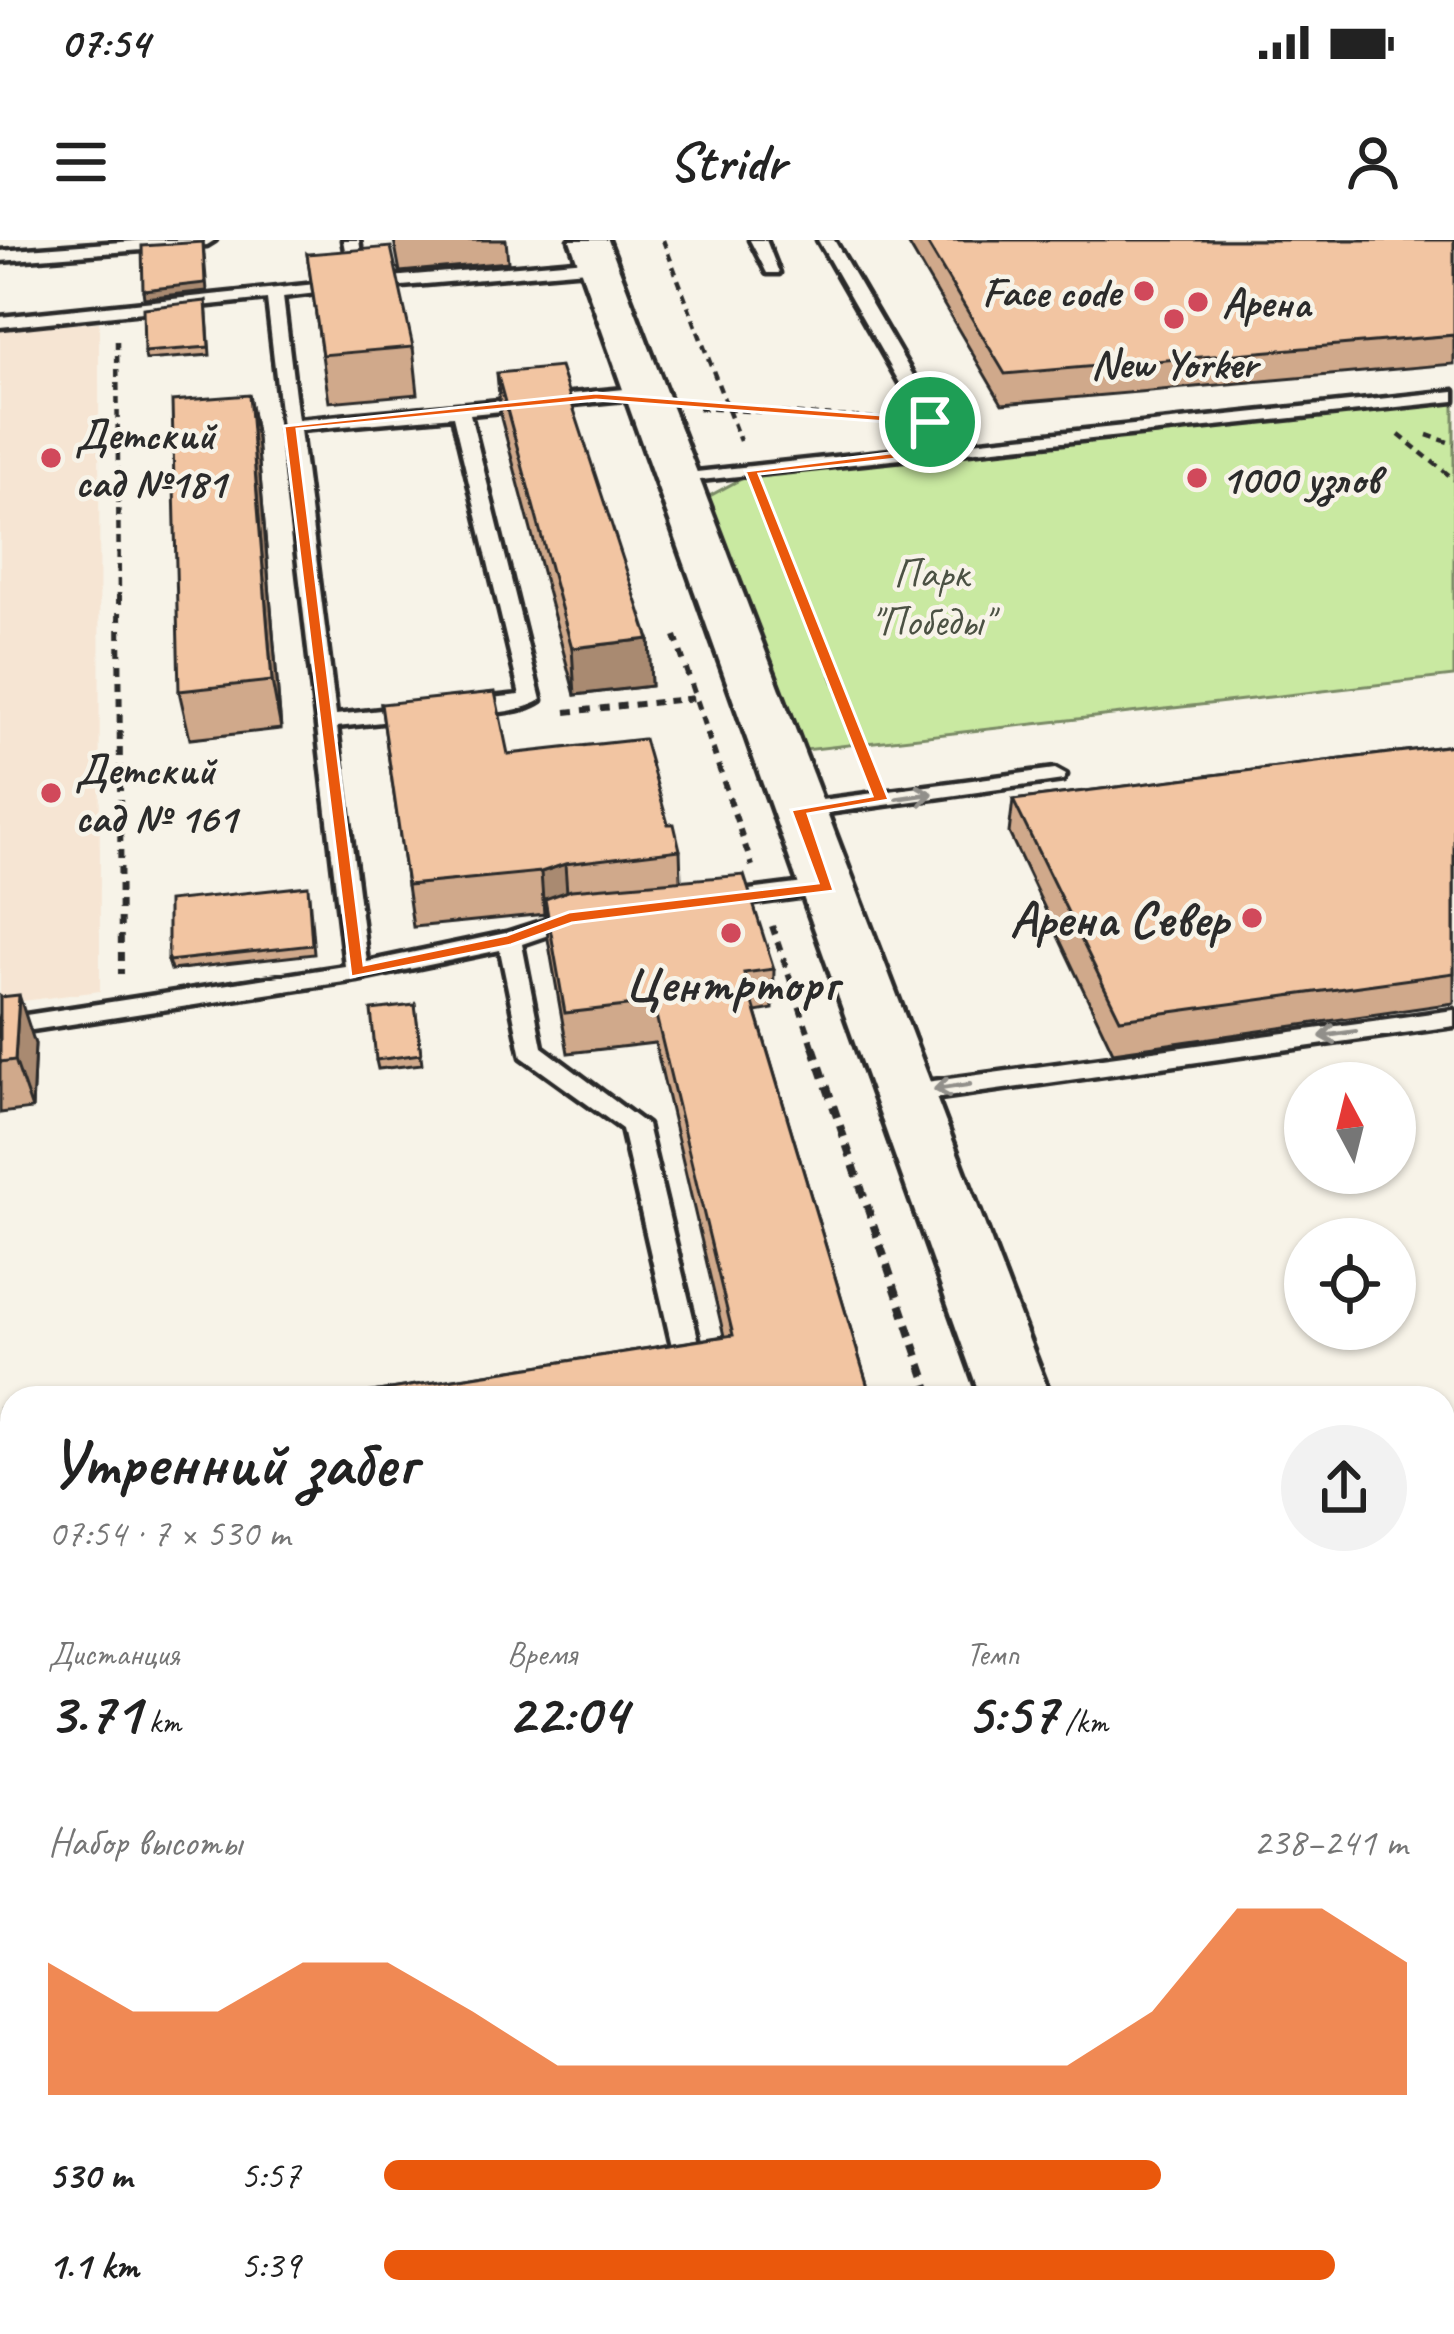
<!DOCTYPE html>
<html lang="ru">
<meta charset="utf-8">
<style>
body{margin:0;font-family:Caveat,sans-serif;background:#f2f2f2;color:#222;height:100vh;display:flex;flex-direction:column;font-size:45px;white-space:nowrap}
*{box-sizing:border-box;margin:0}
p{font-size:39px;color:#767676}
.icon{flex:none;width:66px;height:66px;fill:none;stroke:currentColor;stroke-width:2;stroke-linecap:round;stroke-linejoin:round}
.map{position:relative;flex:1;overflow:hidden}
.side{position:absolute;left:0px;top:1146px;width:1455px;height:948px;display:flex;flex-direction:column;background:#fff;border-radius:36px 36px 0 0;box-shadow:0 3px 9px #0004}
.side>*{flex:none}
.needle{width:78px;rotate:353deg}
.controls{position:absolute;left:1284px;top:822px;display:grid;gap:24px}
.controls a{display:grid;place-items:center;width:132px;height:132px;border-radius:50%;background:#fff;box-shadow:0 3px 9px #0004;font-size:60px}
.pin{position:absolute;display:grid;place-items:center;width:102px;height:102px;color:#fff;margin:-51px;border:6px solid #fff;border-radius:50%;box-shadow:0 3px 12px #0007}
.round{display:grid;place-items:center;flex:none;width:126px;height:126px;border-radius:63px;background:#f2f2f2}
.overview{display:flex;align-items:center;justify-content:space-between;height:204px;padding:0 48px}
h1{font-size:66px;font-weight:700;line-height:90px}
.metrics{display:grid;grid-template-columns:repeat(3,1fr);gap:18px;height:204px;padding:12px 48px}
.metrics div{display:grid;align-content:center}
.metrics b{font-size:60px;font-weight:700}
.metrics small{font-size:33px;font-weight:400}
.metrics p{font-size:33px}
.chart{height:336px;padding:24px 48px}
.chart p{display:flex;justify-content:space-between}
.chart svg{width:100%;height:216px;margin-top:12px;fill:#ea580c;opacity:.7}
ul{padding:0 48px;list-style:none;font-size:39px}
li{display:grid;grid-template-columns:192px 144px 1fr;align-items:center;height:90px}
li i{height:30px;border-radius:15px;background:#ea580c}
.status{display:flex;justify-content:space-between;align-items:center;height:84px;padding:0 60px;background:#fff;direction:ltr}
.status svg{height:33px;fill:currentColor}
header{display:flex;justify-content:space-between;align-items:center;height:156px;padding:0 48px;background:#fff;font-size:54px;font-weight:700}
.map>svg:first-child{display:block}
.built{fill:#f6e5d3}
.green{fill:#c9e9a1;stroke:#7a8a66;stroke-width:3}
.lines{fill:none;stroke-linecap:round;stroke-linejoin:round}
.service-casing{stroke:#2b2b2b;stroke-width:9}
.tertiary-casing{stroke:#2b2b2b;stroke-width:9}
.path-far3{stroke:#2b2b2b;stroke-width:4.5;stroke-dasharray:8 6;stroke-linecap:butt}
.path-far2{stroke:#2b2b2b;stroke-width:6;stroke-dasharray:9 8;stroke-linecap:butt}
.path-far1{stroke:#2b2b2b;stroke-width:8;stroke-dasharray:12 9;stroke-linecap:butt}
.path{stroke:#2b2b2b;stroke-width:9;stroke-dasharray:15 12;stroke-linecap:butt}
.service{fill:#f7f3e8;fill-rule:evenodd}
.tertiary{fill:#f7f3e8;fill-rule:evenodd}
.wall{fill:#d0a98b;stroke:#2b2b2b;stroke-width:3}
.shaded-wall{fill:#a98a71;stroke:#2b2b2b;stroke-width:3}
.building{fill:#f2c5a2;stroke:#2b2b2b;stroke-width:3}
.oneway{stroke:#918f8a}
.route{fill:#ea580c;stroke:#fff;stroke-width:3;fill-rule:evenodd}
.poi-dot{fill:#d1495b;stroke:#f7f3e8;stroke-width:4.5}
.labels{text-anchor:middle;stroke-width:9;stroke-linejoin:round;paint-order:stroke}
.far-poi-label{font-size:42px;font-weight:bold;fill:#2b2b2b;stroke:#f7f3e8;text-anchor:start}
.far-park-label{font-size:42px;fill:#4b5143;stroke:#f7f3e8}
.poi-label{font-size:51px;font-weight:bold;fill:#2b2b2b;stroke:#f7f3e8;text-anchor:end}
</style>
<div class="status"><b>07:54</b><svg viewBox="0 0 49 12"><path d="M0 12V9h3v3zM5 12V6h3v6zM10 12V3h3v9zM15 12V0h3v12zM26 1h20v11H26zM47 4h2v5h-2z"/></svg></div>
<header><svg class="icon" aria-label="menu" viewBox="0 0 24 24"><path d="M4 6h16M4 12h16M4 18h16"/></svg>Stridr<svg class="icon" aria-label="person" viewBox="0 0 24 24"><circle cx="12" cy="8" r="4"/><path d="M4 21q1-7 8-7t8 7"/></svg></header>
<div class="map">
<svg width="1454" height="2094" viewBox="0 0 1454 2094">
<rect width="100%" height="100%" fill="#f7f3e8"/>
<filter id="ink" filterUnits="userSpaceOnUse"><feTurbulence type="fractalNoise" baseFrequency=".00833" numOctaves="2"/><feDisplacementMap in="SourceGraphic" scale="24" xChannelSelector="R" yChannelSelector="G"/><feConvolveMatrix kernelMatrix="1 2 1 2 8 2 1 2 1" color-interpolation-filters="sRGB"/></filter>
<g filter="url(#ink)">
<g class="built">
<polygon points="99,82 100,751 0,764 0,90"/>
<polygon points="1454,1340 1454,1929 1443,1903 1443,1342"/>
</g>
<polygon class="green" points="1454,162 1454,436 805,510 706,258 743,238"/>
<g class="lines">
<defs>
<g id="service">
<polygon points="148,0 215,0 207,5 0,21 0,11"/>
<polygon points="343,0 359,0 364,34 379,38 598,19 606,24 598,29 379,48 351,40"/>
<polygon points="750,0 766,0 779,33 767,33"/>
<polygon points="818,0 834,0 953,204 1454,151 1454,161 672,243 669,239 678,234 936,206"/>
<path d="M345 41 351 43V49L283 57 298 180 646 147 654 152 646 157 470 174 541 460C524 472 469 479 452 467L462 461 520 455 453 176 300 190 336 475 417 466 427 472 417 478 337 487 367 722 506 693 578 670 586 672V682L522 704 542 807 647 885 702 1115 698 1123C684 1127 671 1130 657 1126L653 1118 657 1110 672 1106 622 889 522 817 500 710 357 740 0 795V779L345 726 267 59 0 87V77Z"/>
<polygon points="1055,529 1066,535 1063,540 799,577 788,570 799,563"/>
<polygon points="828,640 836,642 836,652 718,668 707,661 718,654"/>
<polygon points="1454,770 1454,786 904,863 892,854 904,845"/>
<polygon points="1454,1349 1454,1375 1443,1378 1443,1352"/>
<polygon points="1443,1591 1454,1595 1454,1644 1443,1639"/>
<rect x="1443" y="1817" width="11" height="36"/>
<polygon points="883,2082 921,2082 924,2094 886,2094"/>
</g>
<g id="tertiary">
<polygon points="570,0 608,0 1051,1158 981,1158"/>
<polygon points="1310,2082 1404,2082 1409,2094 1315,2094"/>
</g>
</defs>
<use href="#service" class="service-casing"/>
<use href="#tertiary" class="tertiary-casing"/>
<g class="path-far3">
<polyline points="663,0 740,201"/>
<polyline points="117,101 119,358"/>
<polyline points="698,168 887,179"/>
<polyline points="1399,195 1454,239"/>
<polyline points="1427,195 1454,204"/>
<polyline points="763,260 802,358"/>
</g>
<g class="path-far2">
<polyline points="119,355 121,734"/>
<polyline points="801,355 868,525"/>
<polyline points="675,396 752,626"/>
<polyline points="566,472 696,458"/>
<polyline points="772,686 814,809"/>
</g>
<polyline class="path-far1" points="813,806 932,1158"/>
<g class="path">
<polyline points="0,1915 12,1911"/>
<polyline points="1443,2040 1454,2067"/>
<polyline points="1239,2082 1243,2094"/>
</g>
<use href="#service" class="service"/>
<use href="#tertiary" class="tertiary"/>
</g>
<g class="wall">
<polygon points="394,0 506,0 508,22 400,32"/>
<polygon points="906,0 1454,0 1454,124 1002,164"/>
<polygon points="307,14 413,107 418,154 329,162"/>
<polygon points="206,61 210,115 146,120 144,112"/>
<polygon points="497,133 649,399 651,446 575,455 501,178"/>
<polygon points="249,155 257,199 281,489 190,499 179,451"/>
<polygon points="381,464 508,514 668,584 680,610 681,640 774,729 773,769 756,772 868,1147 867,1158 334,1158 724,1096 655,803 568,813 548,699 546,674 413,687"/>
<polygon points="1454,505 1454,763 1113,812 1009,593 1013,560"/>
<polygon points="309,655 314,714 171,730 168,721"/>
<polygon points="0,757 35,804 32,869 0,873"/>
<polygon points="415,765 422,824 378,829 376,820"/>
<polygon points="12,1168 12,1767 0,1769 0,1169"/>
<polygon points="1443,1175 1454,1197 1454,1226 1443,1229"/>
<polygon points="953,2082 1139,2082 1142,2094 956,2094"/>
</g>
<g class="shaded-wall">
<polygon points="203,2 207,51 144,58 143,50"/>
<polygon points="249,155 257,199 281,489 272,441"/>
<polygon points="649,399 651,446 575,455 572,408"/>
<polygon points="565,624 568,667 545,659 546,674 544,675 541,632"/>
<polygon points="19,755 35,804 32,869 15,820"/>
</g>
<g class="building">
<polygon points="925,0 1454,0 1454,95 1005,134"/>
<polygon points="203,2 205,43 143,50 142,6"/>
<polygon points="391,7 413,107 322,115 307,14"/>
<polygon points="206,61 209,107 144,112 143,68"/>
<polygon points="560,127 649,399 572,408 497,133"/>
<polygon points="249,155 272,441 179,451 172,161"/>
<polygon points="495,452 508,514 644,499 668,584 674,584 680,610 565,624 541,632 407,645 381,464"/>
<polygon points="1454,505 1454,733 1120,779 1013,560"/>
<polygon points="744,635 774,729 744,733 868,1147 802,1158 334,1158 733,1095 653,763 565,773 545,659 571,650"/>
<polygon points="308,646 312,705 168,721 168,661"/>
<polygon points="19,755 15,820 0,822 0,757"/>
<polygon points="415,765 421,814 376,820 371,770"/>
<polygon points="12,1168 12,1725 0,1727 0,1169"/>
<polygon points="1443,1175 1454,1197 1454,1212 1443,1213"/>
<polygon points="970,2082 1139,2082 1142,2094 973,2094"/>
</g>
<defs><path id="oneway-shaft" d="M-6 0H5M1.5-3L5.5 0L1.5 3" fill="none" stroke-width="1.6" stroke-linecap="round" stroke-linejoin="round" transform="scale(3)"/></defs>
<g class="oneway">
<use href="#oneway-shaft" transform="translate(915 556) rotate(-8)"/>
<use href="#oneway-shaft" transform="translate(1338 794) rotate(172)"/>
<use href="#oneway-shaft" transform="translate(952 847) rotate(172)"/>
</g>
</g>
<path class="route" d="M596 153 934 179 951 213 759 234 889 560 808 574 834 651 572 683 511 705 351 737 284 186ZM596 160 926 185 938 207 745 231 872 556 791 570 818 643 569 672 507 695 364 725 297 189Z"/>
<g class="poi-dot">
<circle cx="1144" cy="51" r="12"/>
<circle cx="1198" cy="62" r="12"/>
<circle cx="1174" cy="79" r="12"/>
<circle cx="51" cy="218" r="12"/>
<circle cx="1197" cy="238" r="12"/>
<circle cx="51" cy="553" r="12"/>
<circle cx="1252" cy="678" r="12"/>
<circle cx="731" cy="693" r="12"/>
</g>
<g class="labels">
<g class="far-poi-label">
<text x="1120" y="66" text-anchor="end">Face code</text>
<text x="1222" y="77">Арена</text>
<text x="1174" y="138" text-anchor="middle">New Yorker</text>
<text x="75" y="209">Детский<tspan x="75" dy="48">сад №181</tspan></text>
<text x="1221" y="253">1000 узлов</text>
<text x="75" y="544">Детский<tspan x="75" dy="48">сад № 161</tspan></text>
</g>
<g class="far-park-label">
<text x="931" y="347">Парк<tspan x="931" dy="48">"Победы"</tspan></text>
</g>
<g class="poi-label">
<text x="1228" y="696">Арена Север</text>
<text x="731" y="761" text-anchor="middle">Центрторг</text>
</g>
</g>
</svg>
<div class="controls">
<a><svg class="needle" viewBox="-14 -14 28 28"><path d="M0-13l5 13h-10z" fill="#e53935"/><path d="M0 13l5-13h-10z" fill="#767676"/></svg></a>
<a><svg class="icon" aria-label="locate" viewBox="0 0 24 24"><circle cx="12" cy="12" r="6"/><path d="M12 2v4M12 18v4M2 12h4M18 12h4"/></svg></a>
</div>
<div class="pin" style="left:930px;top:182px;background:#1e9e55"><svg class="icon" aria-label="arrive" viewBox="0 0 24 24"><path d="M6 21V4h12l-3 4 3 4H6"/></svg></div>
<section class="side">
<div class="overview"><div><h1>Утренний забег</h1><p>07:54 · 7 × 530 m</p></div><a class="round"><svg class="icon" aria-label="share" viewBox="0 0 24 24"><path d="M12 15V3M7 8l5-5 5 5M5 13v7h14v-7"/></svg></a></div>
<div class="metrics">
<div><p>Дистанция</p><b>3.71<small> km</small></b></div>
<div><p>Время</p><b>22:04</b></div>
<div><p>Темп</p><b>5:57<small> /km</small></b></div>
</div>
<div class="chart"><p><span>Набор высоты</span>238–241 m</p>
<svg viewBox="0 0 160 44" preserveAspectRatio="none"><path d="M0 44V17L10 27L20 27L30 17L40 17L50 27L60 38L70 38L80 38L90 38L100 38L110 38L120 38L130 27L140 6L150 6L160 17V44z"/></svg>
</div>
<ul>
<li><b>530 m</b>5:57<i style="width:76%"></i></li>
<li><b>1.1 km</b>5:39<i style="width:93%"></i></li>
</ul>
</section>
</div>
